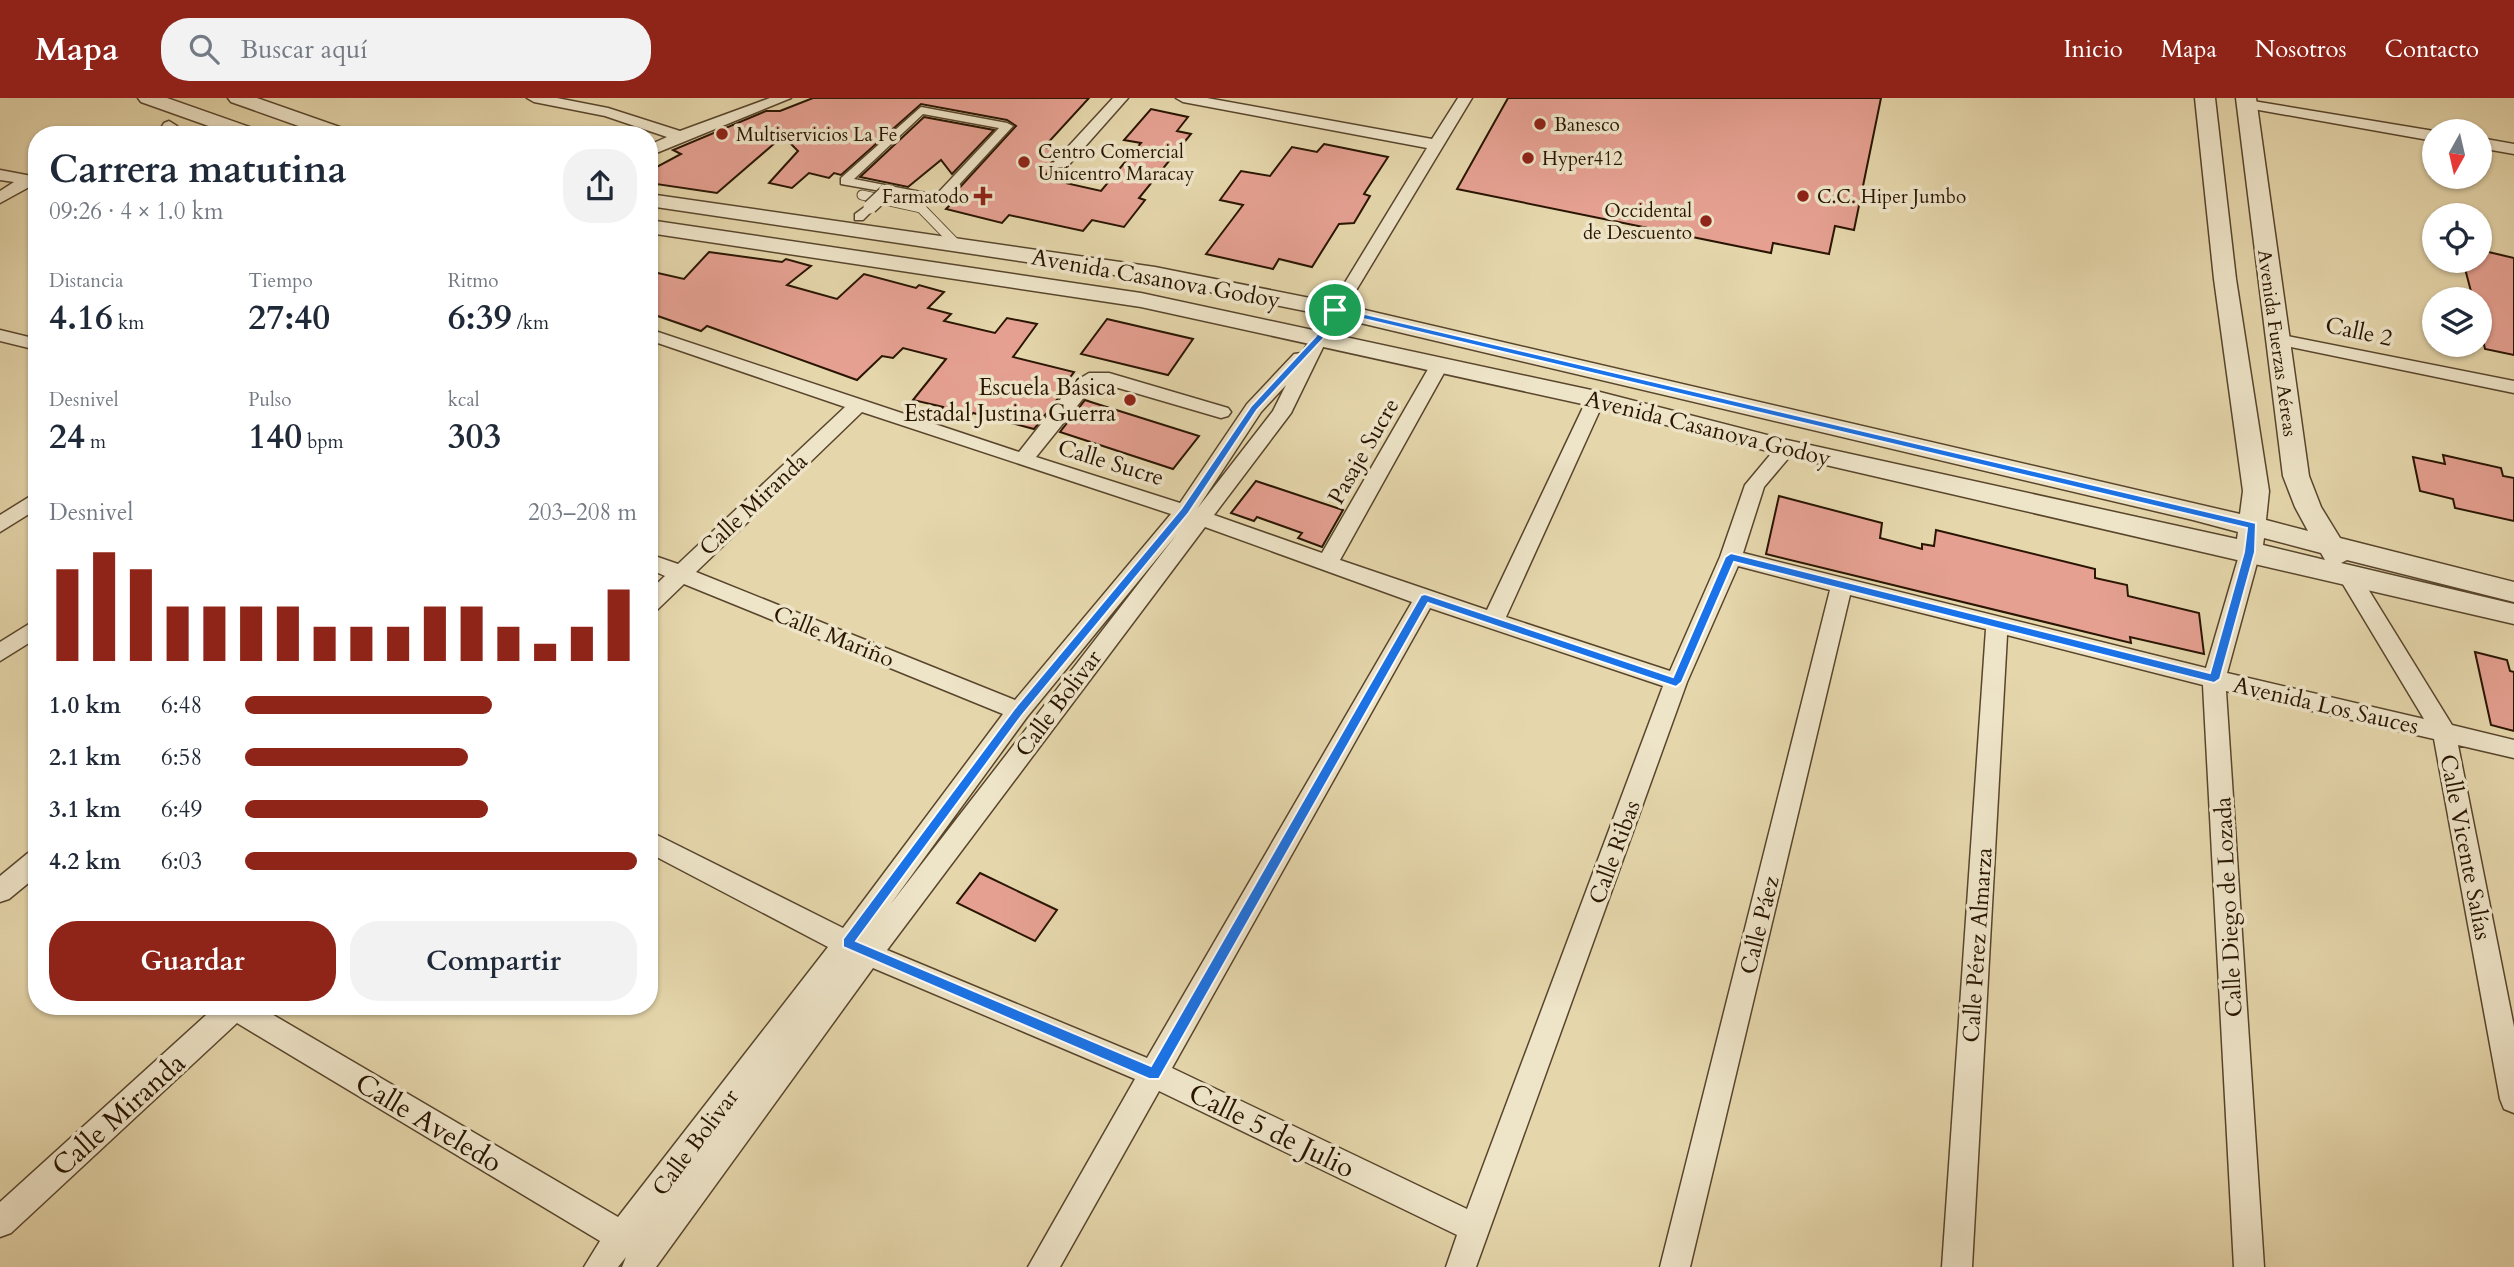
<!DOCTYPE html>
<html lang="es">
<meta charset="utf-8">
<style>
body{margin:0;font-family:Cardo,serif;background:#f2f2f3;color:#1f2937;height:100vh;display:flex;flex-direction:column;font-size:26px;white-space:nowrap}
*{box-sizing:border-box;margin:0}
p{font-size:23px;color:#747a83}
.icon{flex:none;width:38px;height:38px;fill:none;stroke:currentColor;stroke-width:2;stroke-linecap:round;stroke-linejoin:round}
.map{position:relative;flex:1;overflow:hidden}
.panel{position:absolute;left:28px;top:28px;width:630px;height:889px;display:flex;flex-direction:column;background:#fff;border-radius:28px;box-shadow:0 2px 5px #0004}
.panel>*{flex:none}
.needle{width:46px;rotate:188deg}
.fabs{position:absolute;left:2422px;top:21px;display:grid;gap:14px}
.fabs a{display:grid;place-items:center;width:70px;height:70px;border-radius:50%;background:#fff;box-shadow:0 2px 5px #0004;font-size:35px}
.pin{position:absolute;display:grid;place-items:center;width:60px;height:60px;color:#fff;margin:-30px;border:4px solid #fff;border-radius:50%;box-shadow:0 2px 7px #0007}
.round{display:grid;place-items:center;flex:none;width:74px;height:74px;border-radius:28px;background:#f2f2f3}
.overview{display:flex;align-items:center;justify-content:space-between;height:119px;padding:0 21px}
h1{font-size:38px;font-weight:800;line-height:52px}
.metrics{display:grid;grid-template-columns:repeat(3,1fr);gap:10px;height:119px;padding:7px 21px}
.metrics div{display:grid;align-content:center}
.metrics b{font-size:35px;font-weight:800}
.metrics small{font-size:19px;font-weight:400}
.metrics p{font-size:19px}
.chart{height:196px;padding:14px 21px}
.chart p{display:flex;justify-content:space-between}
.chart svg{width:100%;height:126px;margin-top:7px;stroke:#8f2418;stroke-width:6}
.primary-button{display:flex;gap:14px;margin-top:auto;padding:14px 21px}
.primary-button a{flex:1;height:80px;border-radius:28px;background:#8f2418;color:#fff;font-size:28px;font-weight:800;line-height:80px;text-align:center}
.primary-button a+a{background:#f2f2f3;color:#1f2937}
ul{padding:0 21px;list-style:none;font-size:23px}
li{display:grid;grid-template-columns:112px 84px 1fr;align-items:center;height:52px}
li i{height:18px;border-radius:9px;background:#8f2418}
header{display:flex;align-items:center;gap:42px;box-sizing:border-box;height:98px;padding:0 35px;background:#8f2418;color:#fff}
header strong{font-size:33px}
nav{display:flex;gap:38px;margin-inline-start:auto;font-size:24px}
.search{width:490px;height:63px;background:#f2f2f3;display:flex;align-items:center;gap:18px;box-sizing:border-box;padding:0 24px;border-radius:28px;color:#747a83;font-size:26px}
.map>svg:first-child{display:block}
.building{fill:#e5a091;stroke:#291502;stroke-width:2}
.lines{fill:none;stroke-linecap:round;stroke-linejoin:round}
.service-casing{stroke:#58452c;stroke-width:11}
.pedestrian-casing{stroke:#58452c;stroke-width:3}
.minor-casing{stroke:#58452c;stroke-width:3}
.tertiary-casing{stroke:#58452c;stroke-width:3}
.service{stroke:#eee4c8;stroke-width:9}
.pedestrian{fill:#eee4c8;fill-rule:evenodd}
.minor{fill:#eee4c8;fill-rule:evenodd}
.tertiary{fill:#eee4c8;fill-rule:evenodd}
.pedestrian-bridge-casing{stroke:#58452c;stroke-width:16;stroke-linecap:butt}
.pedestrian-bridge{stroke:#eee4c8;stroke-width:13}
.route{fill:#1a73e8;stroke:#fff;stroke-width:2;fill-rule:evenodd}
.poi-dot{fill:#8f2418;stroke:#eee4c8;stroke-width:2.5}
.labels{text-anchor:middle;stroke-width:7;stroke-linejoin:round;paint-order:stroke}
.far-poi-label{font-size:19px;fill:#291502;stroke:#eee4c8;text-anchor:start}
.far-street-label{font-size:19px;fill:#291502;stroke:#eee4c8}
.street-label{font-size:23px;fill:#291502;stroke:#eee4c8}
.poi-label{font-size:23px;fill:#291502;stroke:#eee4c8;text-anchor:end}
.near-street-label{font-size:28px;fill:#291502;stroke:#eee4c8}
</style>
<header>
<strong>Mapa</strong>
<div class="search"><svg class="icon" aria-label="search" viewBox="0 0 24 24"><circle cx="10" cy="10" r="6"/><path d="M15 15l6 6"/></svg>Buscar aquí</div>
<nav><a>Inicio</a><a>Mapa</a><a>Nosotros</a><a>Contacto</a></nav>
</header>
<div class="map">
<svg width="2514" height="1169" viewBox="0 0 2514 1169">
<rect width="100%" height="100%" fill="#e5d6ab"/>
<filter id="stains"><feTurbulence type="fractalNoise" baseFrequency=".00286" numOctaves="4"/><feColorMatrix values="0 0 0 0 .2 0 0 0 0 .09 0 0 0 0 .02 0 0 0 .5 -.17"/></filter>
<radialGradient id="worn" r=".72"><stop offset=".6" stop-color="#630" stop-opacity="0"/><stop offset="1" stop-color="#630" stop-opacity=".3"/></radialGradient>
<g class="building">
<polygon points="813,0 1089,0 1044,49 1061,52 1051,65 1052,70 1043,80 1101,93 1141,45 1124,42 1151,11 1188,19 1177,33 1191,36 1139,100 1145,102 1124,129 1092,122 1083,133 1009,117 1002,125 946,111 958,99 952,98 1016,28 1007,22 921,6 841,77 834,75 829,80 809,75 792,90 769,85 798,53 783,38 717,95 649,85 649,73 681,56 673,52 766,13 780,13"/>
<polygon points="1508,0 1881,0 1854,132 1835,128 1829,156 1773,145 1771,155 1457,91"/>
<polygon points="924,19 994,32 952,76 941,62 908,89 860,79"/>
<polygon points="1324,46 1388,59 1364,96 1370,98 1354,125 1339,126 1312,169 1279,161 1273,171 1206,156 1243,107 1220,102 1241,73 1270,78 1292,49 1317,54"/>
<polygon points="2480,152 2514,160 2514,257 2485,251 2480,229 2480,201 2473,201 2463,163 2480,163"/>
<polygon points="709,154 782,164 786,161 811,168 787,187 837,201 864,176 916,190 919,187 944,194 928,210 951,216 944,223 995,235 1007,220 1037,226 1013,259 1074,274 1059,294 1062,295 1034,331 973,315 965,325 939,315 943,309 913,302 946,261 903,250 893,260 882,258 857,282 707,228 701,233 649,215 649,173 684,181"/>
<polygon points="1107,221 1193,241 1168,277 1081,256"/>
<polygon points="1085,302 1094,305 1199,338 1173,371 1060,334"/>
<polygon points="2443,357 2501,370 2503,378 2514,380 2514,423 2455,410 2453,401 2420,393 2413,359 2445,366"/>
<polygon points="1256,383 1343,412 1322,449 1298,440 1302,435 1257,419 1254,423 1231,415"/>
<polygon points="1779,398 1882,425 1880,440 1922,451 1922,446 1934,448 1936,432 2095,471 2095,480 2127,487 2128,498 2199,515 2204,556 2130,539 2131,545 1766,456"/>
<polygon points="2475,554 2507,562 2510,573 2514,574 2514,633 2491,627"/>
<polygon points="980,775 1057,812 1035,843 957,805"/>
</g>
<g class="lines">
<defs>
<polyline id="service" points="862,97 921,110 957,147"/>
<g id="pedestrian">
<path d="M921 9 1007 25 1013 28 943 104 841 86V80ZM923 16 999 30 936 97 854 81Z"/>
<polygon points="870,105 876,109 863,122 855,122 855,116"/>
</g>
<g id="minor">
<polygon points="527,0 557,0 608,10 680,33 770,0 791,0 649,58 649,47 667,39 605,18 534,4"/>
<polygon points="1113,0 1128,0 1067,69 1055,69 1053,66 1055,63"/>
<path d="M1176 0H1207L1432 41 1458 0H1472L1328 239 1291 315 1214 417 1322 455 1431 266 1440 260 1449 266 1340 462 1487 512 1587 301 1596 295 1603 297 1605 301 1506 519 1670 573 1720 459 1745 387 1780 345H1794L1797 350 1764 389 1743 455 2206 570 2240 454 2243 449 2250 447 2257 449 2260 454 2227 575 2424 621 2338 478 2341 473 2349 470 2357 473 2452 627 2514 642V660L2458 647 2514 929V1015L2504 1011 2500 1001 2434 641 2226 593 2264 1169H2234L2203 587 2007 537 1972 1169H1942L1986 531 1850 497 1690 1169H1660L1830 492 1738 468 1687 584 1476 1169H1446L1457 1137 1159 993 1060 1169H1028L1135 981 873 870 656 1169H622L626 1159 618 1169H584L600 1143 237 925 11 1135 0 1139V1104L216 908H258L618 1119 828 849 649 755V733L843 830 1003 616 684 486 657 512 649 514V493L665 478 649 471V456L678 466 845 309 649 242V231L1019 354 1074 284 1089 275H1109L1228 310 1231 314 1228 318 1221 320 1108 287H1094L1036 359 1180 405 1247 306 1294 256 1302 255 1427 50 1183 4ZM1286 287 1273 313 1197 411 1261 314ZM862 314 1171 416 1015 602 696 474ZM1205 429 1412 504 1147 960 887 852ZM1177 436 890 807 1027 619ZM1430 510 1663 588 1467 1111 1172 970Z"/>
<polygon points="2247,2 2434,33 2434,43 2242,9 2240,6"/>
<polygon points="169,23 177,28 173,37 157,37 164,25"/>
<polygon points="2480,40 2514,46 2514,56 2480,50"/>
<polygon points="0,72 37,79 37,89 31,88 0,105 0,93 14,84 0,82"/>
<polygon points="0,232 37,241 37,252 0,243"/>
<polygon points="2277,236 2514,283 2514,295 2271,245 2268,241"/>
<polygon points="37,394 37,411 0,434 0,417"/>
<polygon points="37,521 37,540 0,563 0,544"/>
<polygon points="37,752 37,778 9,801 0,804 0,778 28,755"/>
</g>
<g id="tertiary">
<polygon points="138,0 167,0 261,33 264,37 234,37 141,4"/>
<polygon points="228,0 257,0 351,33 354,37 324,37 231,4"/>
<path d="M2195 0H2215L2236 181 2269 393 2266 422 2308 433 2295 409 2283 378 2236 0H2256L2309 378 2321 409 2340 440 2514 484V504L2347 462 2341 465 2514 506V526L1787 358 1596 309 1141 209 649 135V122L1141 195 1596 293 1787 342 2237 441 2238 434 2193 422 1335 219 1155 183 649 108V96L1155 169 1335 205 2240 416 2243 393 2214 181ZM2264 440 2321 455 2325 462 2263 447Z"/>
</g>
</defs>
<use href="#service" class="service-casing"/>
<use href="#pedestrian" class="pedestrian-casing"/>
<use href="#minor" class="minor-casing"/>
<use href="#tertiary" class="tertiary-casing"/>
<use href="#service" class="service"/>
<use href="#pedestrian" class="pedestrian"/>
<use href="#minor" class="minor"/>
<use href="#tertiary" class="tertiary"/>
<defs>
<polyline id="pedestrian-bridge" points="870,109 887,93"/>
</defs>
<use href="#pedestrian-bridge" class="pedestrian-bridge-casing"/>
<use href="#pedestrian-bridge" class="pedestrian-bridge"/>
</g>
<path class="route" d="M1335 209 2256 425 2255 454 2220 581 2214 585 1734 464 1682 584 1676 589 1428 505 1159 981H1149L843 849V841L1015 610 1181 411 1251 308 1316 238 1332 210ZM1338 215 2247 430 2244 454 2210 575 1731 455 1725 459 1673 579 1425 496 1421 497 1151 968 856 843 1023 616 1188 416 1257 312 1323 241Z"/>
<g class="poi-dot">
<circle cx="1540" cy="26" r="7"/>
<circle cx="722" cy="36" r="7"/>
<circle cx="1528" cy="60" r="7"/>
<circle cx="1024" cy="64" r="7"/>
<path d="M979.5 87.5h7v7h7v7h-7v7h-7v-7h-7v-7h7z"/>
<circle cx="1803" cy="98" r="7"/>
<circle cx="1706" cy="123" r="7"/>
<circle cx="1130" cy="302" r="7"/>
</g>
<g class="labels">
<g class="far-poi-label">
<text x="1554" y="33">Banesco</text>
<text x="736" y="43">Multiservicios La Fe</text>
<text x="1038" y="60">Centro Comercial<tspan x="1038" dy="22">Unicentro Maracay</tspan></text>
<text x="1542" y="67">Hyper412</text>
<text x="969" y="105" text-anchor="end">Farmatodo</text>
<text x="1817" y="105">C.C. Hiper Jumbo</text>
<text x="1692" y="119" text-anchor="end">Occidental<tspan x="1692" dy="22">de Descuento</tspan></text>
</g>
<g class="far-street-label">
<text transform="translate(2278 245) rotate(82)" y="7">Avenida Fuerzas Aéreas</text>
</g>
<g class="street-label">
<text transform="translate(1156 180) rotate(10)" y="8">Avenida Casanova Godoy</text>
<text transform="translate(2359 233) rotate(12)" y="8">Calle 2</text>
<text transform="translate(1708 330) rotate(14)" y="8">Avenida Casanova Godoy</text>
<text transform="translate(1363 353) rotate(-60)" y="8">Pasaje Sucre</text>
<text transform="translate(1111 364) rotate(17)" y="8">Calle Sucre</text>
<text transform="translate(753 406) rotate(-43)" y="8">Calle Miranda</text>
<text transform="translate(834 538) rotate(22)" y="8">Calle Mariño</text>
<text transform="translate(1058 605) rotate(-53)" y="8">Calle Bolivar</text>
<text transform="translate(2326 607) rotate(13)" y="8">Avenida Los Sauces</text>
<text transform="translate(2466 749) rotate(79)" y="8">Calle Vicente Salías</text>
<text transform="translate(1614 754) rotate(-70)" y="8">Calle Ribas</text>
<text transform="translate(2228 809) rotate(-93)" y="8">Calle Diego de Lozada</text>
<text transform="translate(1759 827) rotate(-76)" y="8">Calle Páez</text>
<text transform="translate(1977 847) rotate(-86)" y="8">Calle Pérez Almarza</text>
<text transform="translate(695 1044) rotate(-53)" y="8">Calle Bolivar</text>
</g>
<g class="poi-label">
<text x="1116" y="297">Escuela Básica<tspan x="1116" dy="26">Estadal Justina Guerra</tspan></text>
</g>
<g class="near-street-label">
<text transform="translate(118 1016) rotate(-42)" y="10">Calle Miranda</text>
<text transform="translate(429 1024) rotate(31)" y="10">Calle Aveledo</text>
<text transform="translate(1272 1032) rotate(26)" y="10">Calle 5 de Julio</text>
</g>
</g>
<rect width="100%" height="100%" filter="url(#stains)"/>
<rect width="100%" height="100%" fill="url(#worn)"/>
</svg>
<div class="fabs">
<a><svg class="needle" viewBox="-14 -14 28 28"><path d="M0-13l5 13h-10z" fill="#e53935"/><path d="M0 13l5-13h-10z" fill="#747a83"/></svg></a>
<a><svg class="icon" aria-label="locate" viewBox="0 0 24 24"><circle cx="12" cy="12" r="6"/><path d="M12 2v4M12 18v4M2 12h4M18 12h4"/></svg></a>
<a><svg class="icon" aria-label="layers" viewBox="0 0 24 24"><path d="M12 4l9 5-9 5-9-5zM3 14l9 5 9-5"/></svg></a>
</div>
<div class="pin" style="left:1335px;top:212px;background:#1e9e55"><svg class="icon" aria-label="arrive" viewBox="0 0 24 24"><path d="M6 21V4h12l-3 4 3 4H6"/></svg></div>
<section class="panel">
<div class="overview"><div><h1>Carrera matutina</h1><p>09:26 · 4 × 1.0 km</p></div><a class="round"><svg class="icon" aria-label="share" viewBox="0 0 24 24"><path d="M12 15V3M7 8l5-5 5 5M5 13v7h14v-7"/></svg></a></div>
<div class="metrics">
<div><p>Distancia</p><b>4.16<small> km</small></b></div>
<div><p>Tiempo</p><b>27:40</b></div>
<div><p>Ritmo</p><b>6:39<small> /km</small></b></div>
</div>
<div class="metrics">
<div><p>Desnivel</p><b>24<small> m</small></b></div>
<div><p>Pulso</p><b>140<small> bpm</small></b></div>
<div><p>kcal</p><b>303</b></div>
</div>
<div class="chart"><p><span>Desnivel</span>203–208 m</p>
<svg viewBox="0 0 160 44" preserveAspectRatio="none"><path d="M5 44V12M15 44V6M25 44V12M35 44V25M45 44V25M55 44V25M65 44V25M75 44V32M85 44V32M95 44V32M105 44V25M115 44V25M125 44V32M135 44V38M145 44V32M155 44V19"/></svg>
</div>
<ul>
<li><b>1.0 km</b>6:48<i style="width:63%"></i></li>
<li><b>2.1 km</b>6:58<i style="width:57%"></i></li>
<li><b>3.1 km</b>6:49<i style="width:62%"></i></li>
<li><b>4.2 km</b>6:03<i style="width:100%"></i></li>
</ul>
<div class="primary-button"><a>Guardar</a><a>Compartir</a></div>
</section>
</div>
